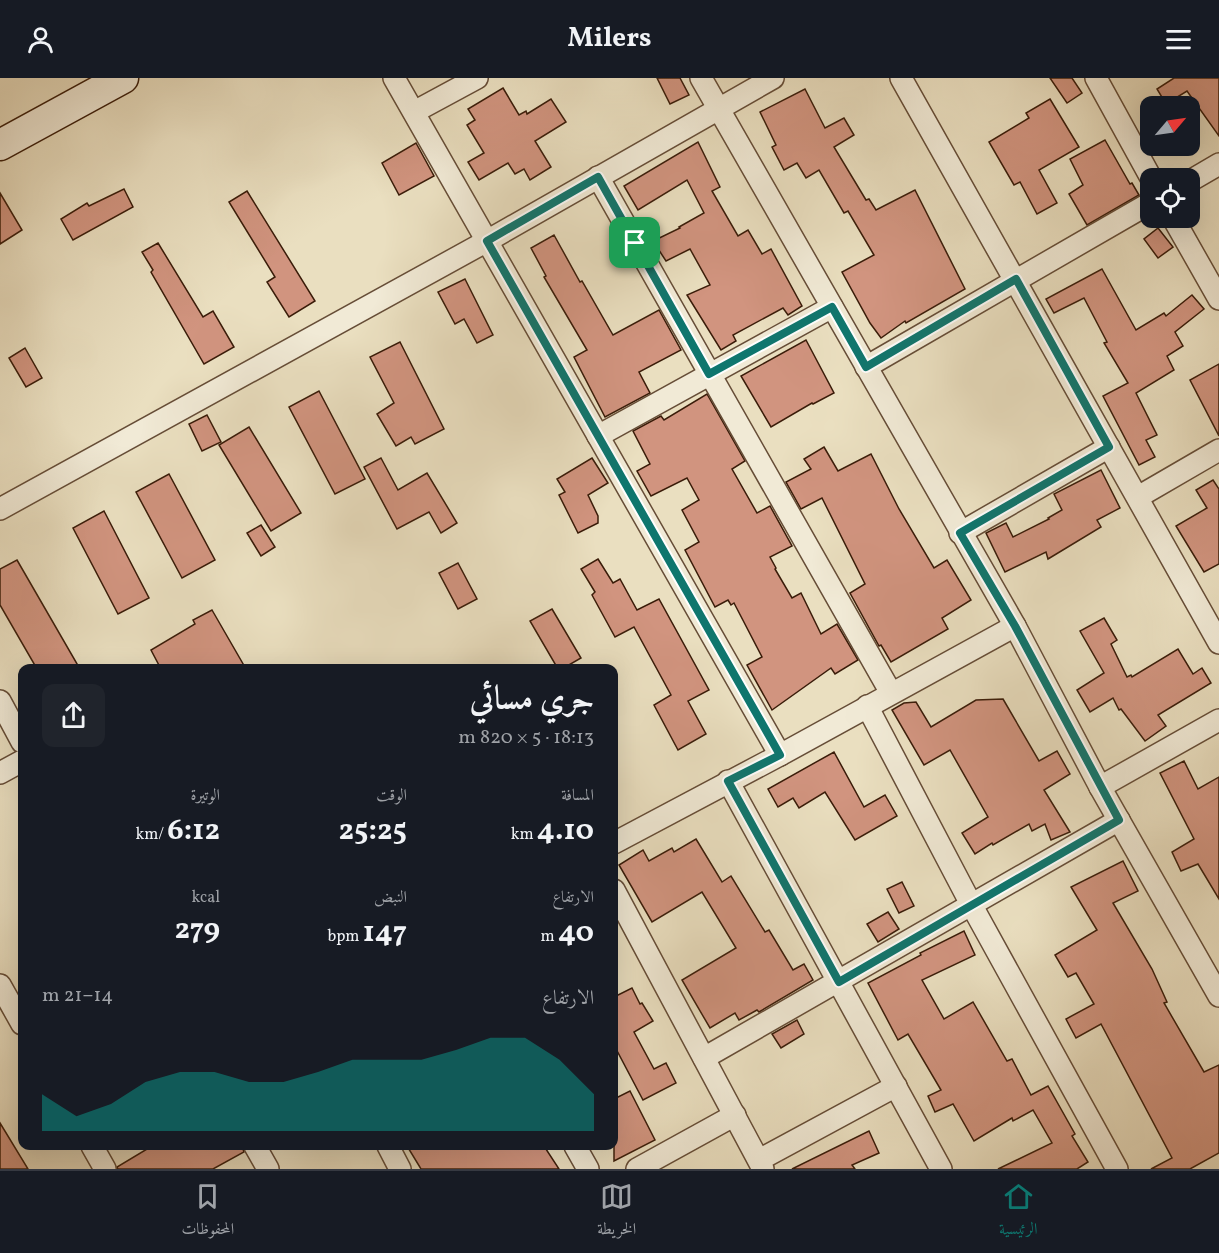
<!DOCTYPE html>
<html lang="ar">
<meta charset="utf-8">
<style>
body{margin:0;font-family:Vollkorn,Amiri,serif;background:#20242c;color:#f1f3f6;direction:rtl;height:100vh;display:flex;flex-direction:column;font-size:22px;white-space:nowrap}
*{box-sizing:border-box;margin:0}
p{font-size:20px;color:#9ea1a6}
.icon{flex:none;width:33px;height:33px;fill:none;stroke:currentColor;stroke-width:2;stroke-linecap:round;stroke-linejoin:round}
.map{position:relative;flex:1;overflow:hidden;direction:ltr}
.drawer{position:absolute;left:18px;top:586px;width:600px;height:486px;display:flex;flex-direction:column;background:#171b24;border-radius:12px;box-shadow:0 6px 24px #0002;direction:rtl}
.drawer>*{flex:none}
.needle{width:39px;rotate:61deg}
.tools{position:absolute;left:1140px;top:18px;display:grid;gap:12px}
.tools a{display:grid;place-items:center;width:60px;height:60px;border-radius:12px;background:#171b24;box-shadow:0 6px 24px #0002;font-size:30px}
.pin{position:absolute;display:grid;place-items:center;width:51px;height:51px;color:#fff;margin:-26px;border-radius:12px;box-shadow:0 3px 9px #0006}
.round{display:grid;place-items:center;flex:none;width:63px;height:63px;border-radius:12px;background:#20242c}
.headline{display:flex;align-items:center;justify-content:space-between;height:102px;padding:0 24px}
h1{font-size:33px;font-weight:700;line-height:45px}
.figures{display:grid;grid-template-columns:repeat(3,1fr);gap:9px;height:102px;padding:6px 24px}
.figures div{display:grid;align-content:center}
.figures b{font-size:30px;font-weight:700}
.figures small{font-size:16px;font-weight:400}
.figures p{font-size:16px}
.chart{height:168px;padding:12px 24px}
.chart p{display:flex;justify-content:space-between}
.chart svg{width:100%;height:108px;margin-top:6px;fill:#0f766e;opacity:.7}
header{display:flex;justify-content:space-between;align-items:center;height:78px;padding:0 24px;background:#171b24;font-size:27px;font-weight:700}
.tab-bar{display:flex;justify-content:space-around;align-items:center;height:84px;border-top:2px solid #363941;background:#171b24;font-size:16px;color:#9ea1a6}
.tab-bar a{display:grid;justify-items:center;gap:3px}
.tab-bar .active{color:#0f766e}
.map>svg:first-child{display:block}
.building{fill:#d1947f;stroke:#3a1c09;stroke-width:1.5}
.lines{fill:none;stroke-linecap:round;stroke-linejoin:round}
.street-casing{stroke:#664d37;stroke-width:24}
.secondary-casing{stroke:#3a1c09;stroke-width:33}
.street{stroke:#f1ead6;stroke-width:21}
.secondary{stroke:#f1ead6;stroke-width:30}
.route-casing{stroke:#fff;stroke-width:12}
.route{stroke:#0f766e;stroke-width:8}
</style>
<header><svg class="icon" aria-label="menu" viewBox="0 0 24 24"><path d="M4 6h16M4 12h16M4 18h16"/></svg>Milers<svg class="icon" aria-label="person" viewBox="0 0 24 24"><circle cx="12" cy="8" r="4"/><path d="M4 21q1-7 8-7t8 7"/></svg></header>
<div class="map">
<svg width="1219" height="1091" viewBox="0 0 1219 1091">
<rect width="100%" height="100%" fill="#eadfc0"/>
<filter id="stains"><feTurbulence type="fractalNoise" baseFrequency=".00333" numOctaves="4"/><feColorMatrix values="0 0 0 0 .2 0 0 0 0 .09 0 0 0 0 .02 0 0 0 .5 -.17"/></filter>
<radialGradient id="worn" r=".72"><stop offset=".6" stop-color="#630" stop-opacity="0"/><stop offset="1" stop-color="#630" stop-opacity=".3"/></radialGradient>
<g class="building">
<polygon points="657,0 680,0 689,17 670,26"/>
<polygon points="1050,0 1072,0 1082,15 1067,25"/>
<polygon points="1174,0 1219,0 1219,58 1187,13 1166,26 1157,11"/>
<polygon points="503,10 519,37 526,33 527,36 551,21 566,44 535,63 551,89 530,102 524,91 515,96 508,85 479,102 468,84 484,75 467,47 475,42 468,31"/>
<polygon points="805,11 825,50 844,40 854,57 834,69 866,122 869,121 876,132 915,112 965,211 906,245 905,243 881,260 870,245 842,194 874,177 848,133 844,135 819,92 806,100 797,85 784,92 772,69 776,67 760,34"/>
<polygon points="1050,21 1079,69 1039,92 1057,125 1037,136 1020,104 1014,107 989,64 1029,40 1026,35"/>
<polygon points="1105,62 1130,106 1132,105 1139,117 1087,147 1069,116 1083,107 1070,81"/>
<polygon points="698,64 720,109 712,113 738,158 748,152 762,176 771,171 802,228 788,237 783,230 733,257 736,263 721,272 687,217 710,207 690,171 666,183 653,163 680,150 679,149 704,135 687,102 638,132 624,108"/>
<polygon points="416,65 434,98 399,117 382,85"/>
<polygon points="124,111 133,129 73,162 61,141 87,125 89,128"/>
<polygon points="247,113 315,223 289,239 267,204 275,199 229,124"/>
<polygon points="0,115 22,152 0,166"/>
<polygon points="1158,150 1173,169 1158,180 1144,161"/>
<polygon points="554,157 580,204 582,203 613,257 659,232 681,272 639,294 650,315 605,339 574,279 587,272 544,199 546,198 531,170"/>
<polygon points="158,165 203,239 213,233 234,269 204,286 151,194 153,192 142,174"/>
<polygon points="1102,191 1136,252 1164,235 1166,238 1192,217 1204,231 1175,254 1183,268 1167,278 1174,292 1136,315 1157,357 1146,362 1155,379 1139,387 1103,318 1128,305 1104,265 1107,264 1084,220 1054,235 1046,221"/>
<polygon points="465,201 493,257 477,265 464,241 455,246 438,214"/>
<polygon points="806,262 834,315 813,326 812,325 771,349 741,298"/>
<polygon points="400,264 444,351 415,366 411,359 396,368 377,336 394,325 370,279"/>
<polygon points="25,270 42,300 26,309 9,280"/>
<polygon points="1219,286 1219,358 1190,302"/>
<polygon points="319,313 365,401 335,416 289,329"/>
<polygon points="707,316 745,383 732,391 757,435 770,428 792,468 770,479 776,490 775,491 792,520 801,515 821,556 837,546 858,582 835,596 831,590 772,632 747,587 762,579 734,525 731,527 728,522 715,529 685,472 699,464 682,432 699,422 687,400 651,418 637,393 650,386 633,353 661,338 664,342"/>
<polygon points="207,337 221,364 202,373 189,346"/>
<polygon points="249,349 301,435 271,453 219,367"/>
<polygon points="824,369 838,393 871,376 899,431 934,490 947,482 971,522 942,540 948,551 891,584 881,567 879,568 850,515 865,506 822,420 801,431 786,404 811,391 804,381"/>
<polygon points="381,380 398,412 427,395 457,445 441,455 429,434 397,451 364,389"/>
<polygon points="592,380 608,405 588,417 598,438 598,445 578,455 559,417 565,414 557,401"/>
<polygon points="1101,392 1120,430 1097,442 1101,449 1048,481 1046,474 1005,494 986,455 1006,445 1013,459 1049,441 1048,440 1062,432 1054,416"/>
<polygon points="169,396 215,482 182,500 136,414"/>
<polygon points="1213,402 1219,411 1219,486 1204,494 1176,448 1207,430 1196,412"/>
<polygon points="104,433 149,520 118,536 73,450"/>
<polygon points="261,447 275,469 261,478 247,455"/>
<polygon points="598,481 613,505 620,501 637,532 659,521 709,612 688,623 706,656 678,672 654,627 671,617 634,549 615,559 592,517 595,514 581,491"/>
<polygon points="17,482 80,591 37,591 0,527 0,491"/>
<polygon points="458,485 477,521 458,531 439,495"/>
<polygon points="552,531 581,580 562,591 558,591 530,543"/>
<polygon points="212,532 246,591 161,591 151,572 195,546 193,542"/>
<polygon points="1104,540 1117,562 1111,566 1127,599 1131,597 1132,599 1178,571 1193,596 1202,590 1211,605 1158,637 1166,648 1145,663 1121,631 1119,632 1113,620 1090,634 1077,612 1104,595 1080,553"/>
<polygon points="1003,621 1039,683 1057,673 1070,696 1044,712 1070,754 1051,762 1045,746 1032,753 1029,746 993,767 992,765 975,776 962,755 988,739 950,672 924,687 892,632 904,625 916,624 931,649 976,622"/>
<polygon points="834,674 864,729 885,717 897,738 855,762 825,714 799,730 793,720 778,729 768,711"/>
<polygon points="1184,683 1198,711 1219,699 1219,821 1198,786 1181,793 1172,774 1194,761 1160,695"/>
<polygon points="696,761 722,804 731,798 765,854 769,852 793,892 804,886 813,902 759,934 757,932 739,942 735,935 710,950 682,902 736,870 702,814 652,844 619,787 643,772 649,783 672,770 674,774"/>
<polygon points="1123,783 1138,813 1113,825 1152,891 1167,924 1164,925 1204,994 1219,987 1219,1075 1190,1091 1151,1091 1172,1080 1101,946 1076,960 1066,941 1094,926 1076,895 1068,899 1055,877 1097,852 1071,809"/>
<polygon points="902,804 914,828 899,835 887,811"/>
<polygon points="888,834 899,851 878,864 867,846"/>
<polygon points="964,853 975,877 922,902 944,941 973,924 1007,983 1012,981 1031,1017 1048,1008 1075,1056 1072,1058 1088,1084 1077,1091 998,1091 1052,1065 1033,1032 1013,1043 1012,1040 974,1063 953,1026 935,1034 928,1018 941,1012 908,956 898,962 868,905 921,877 920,875"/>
<polygon points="632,910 640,926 642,925 653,943 634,954 654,991 666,985 676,1005 643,1022 614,967 614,919"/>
<polygon points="797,942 804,956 781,970 772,956"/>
<polygon points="630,1013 655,1062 614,1083 614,1021"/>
<polygon points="0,1045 28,1091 0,1091"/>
<polygon points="869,1053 879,1075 852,1087 855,1091 792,1091"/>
<polygon points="152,1068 242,1068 244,1074 213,1091 118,1091 117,1089"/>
<polygon points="407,1068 544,1068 559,1091 421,1091"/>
</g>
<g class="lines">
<defs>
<g id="street">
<polyline points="394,0 780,677"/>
<polyline points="701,0 1015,548 1100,709 1219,918"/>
<polyline points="901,0 1219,565"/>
<polyline points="1096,0 1151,100"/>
<polyline points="414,34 477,0"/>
<polyline points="598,99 891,615"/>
<polyline points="1190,103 1219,86"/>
<polyline points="1173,140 1219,221"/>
<polyline points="866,289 1150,125"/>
<polyline points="598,358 832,229"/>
<polyline points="1138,419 1219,372"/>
<polyline points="0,431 487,163 773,0"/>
<polyline points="960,455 1109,369"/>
<polyline points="0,623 22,664"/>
<polyline points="867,628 972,828 1117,1091"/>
<polyline points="0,695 22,683"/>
<polyline points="728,703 941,1091"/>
<polyline points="1100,709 1219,642"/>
<polyline points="614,765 780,677 1015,548"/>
<polyline points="614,812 763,1091"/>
<polyline points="0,907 22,946"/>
<polyline points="704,980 1119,742"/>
<polyline points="92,1068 105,1091"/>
<polyline points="255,1068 268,1091"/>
<polyline points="388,1068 400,1091"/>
<polyline points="575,1068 588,1091"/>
<polyline points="759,1082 896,1008"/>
<polyline points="637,1091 735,1037"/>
</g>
<polyline id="secondary" points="0,67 123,0"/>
</defs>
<use href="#street" class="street-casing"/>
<use href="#secondary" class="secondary-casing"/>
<use href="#street" class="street"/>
<use href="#secondary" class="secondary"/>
</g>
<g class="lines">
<defs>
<polygon id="route" points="598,99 709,296 832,229 866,289 1016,201 1109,369 960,455 1015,548 1119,742 839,904 728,703 780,677 487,163"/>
</defs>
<use href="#route" class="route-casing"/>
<use href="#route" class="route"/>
</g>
<rect width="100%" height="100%" filter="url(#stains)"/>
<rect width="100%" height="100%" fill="url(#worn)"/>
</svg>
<div class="tools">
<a><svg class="needle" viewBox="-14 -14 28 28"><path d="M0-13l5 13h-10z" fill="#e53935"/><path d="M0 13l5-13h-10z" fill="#9ea1a6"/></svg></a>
<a><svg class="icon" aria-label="locate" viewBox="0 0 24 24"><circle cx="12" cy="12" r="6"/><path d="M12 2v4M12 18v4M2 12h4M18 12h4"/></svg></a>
</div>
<div class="pin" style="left:635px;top:165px;background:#1e9e55"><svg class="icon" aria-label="arrive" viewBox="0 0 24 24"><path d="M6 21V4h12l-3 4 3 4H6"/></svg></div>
<section class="drawer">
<div class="headline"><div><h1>جري مسائي</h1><p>18:13 · 5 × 820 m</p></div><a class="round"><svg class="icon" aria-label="share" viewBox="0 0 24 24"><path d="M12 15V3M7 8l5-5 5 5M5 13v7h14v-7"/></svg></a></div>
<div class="figures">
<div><p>المسافة</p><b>4.10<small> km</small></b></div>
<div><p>الوقت</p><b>25:25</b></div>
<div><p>الوتيرة</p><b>6:12<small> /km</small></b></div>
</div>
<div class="figures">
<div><p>الارتفاع</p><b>40<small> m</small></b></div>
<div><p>النبض</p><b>147<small> bpm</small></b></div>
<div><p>kcal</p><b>279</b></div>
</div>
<div class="chart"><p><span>الارتفاع</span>14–21 m</p>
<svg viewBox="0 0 160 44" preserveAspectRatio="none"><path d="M0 44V29L10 38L20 33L30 24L40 20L50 20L60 24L70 24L80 20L90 15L100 15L110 15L120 11L130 6L140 6L150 15L160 29V44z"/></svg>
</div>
</section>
</div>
<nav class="tab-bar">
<a class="active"><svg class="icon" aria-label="home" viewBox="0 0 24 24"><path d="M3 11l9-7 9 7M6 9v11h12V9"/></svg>الرئيسية</a>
<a><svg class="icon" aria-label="map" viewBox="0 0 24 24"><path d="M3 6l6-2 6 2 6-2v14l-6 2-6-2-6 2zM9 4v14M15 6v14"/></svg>الخريطة</a>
<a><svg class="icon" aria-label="saved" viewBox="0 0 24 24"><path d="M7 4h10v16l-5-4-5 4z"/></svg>المحفوظات</a>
</nav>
